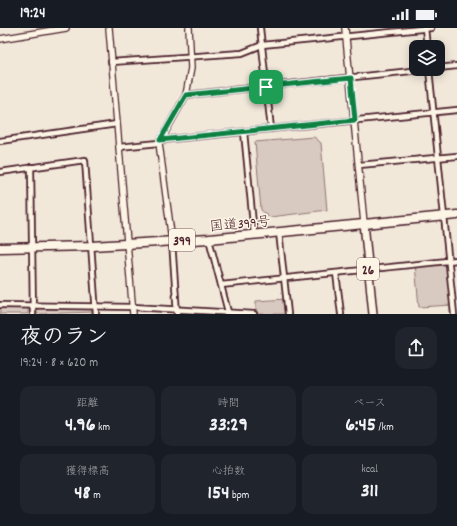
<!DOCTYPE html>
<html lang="ja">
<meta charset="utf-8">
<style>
body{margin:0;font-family:Dekko,"Klee One",sans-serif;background:#20242c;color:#f1f3f6;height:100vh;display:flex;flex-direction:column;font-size:15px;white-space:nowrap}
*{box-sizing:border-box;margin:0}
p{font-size:13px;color:#9ea1a6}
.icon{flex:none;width:22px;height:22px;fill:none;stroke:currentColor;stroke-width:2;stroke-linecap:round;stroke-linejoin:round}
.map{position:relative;height:286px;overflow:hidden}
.panel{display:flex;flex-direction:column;background:#171b24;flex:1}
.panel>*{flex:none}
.tools{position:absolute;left:409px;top:12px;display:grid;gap:8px}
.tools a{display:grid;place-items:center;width:36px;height:36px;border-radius:8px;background:#171b24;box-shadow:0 2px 10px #0003;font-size:20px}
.pin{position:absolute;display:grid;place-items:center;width:34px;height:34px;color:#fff;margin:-17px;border-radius:8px;box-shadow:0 2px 6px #0006}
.round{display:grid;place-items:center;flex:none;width:42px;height:42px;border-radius:12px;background:#20242c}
.headline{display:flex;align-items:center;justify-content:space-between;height:68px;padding:0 20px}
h1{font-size:22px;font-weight:700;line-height:30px}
.stats{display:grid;grid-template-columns:repeat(3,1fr);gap:6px;height:68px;padding:4px 20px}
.stats div{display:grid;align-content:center;border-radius:10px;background:#20242c;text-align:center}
.stats b{font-size:20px;font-weight:700}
.stats small{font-size:11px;font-weight:400}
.stats p{font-size:11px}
.status{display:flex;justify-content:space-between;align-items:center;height:28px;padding:0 20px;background:#171b24;direction:ltr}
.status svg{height:11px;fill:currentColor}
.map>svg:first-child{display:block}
.green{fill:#d8cac0;stroke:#917476}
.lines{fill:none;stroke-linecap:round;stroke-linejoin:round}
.minor-casing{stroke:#4a1f2b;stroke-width:8}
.tertiary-casing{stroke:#4a1f2b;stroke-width:8}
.primary-casing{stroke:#4a1f2b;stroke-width:10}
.trunk-casing{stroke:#4a1f2b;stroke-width:11}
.minor{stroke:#fcf5e5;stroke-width:4.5}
.tertiary{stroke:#fcf5e5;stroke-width:5.5}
.primary{stroke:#fcf5e5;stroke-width:7}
.trunk{stroke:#fcf5e5;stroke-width:8}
.route-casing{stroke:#fff;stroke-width:8}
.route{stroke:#0b8043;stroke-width:5}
.labels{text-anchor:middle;stroke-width:3;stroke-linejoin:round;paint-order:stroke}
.shield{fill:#fcf5e5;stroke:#7f5f63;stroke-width:1}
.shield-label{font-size:13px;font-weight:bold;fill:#4a1f2b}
.street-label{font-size:14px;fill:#4a1f2b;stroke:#fcf5e5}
</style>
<div class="status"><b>19:24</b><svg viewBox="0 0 49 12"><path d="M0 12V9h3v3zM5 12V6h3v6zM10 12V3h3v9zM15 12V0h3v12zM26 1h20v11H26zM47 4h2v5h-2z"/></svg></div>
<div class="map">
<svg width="457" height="286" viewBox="0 0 457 286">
<rect width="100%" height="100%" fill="#f1e8da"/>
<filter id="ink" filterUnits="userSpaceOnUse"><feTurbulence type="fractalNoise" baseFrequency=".025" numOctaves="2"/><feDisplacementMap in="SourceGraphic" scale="8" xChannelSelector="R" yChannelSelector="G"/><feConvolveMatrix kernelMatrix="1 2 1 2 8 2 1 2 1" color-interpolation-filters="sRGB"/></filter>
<g filter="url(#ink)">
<g class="green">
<polygon points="314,109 321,115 327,182 270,189 261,182 255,114"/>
<polygon points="447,233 452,277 419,279 415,237"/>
<polygon points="286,271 288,286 256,286 256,273"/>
<polygon points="37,279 93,280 93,284 37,286"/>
<rect x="0" y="280" width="28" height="6"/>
</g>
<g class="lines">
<defs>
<g id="minor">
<polyline points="260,0 271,101"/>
<polyline points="425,0 427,19"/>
<polyline points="111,34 242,25 262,17 431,0"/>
<polyline points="438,40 457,38"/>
<polyline points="429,41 454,286"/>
<polyline points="186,67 430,41"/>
<polyline points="244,104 254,206"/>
<polyline points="161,112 457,82"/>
<polyline points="0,113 117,96"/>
<polyline points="119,119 159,115"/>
<polyline points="359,137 457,128"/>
<polyline points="31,139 33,286"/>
<polyline points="0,144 85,132 96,286"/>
<polyline points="279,204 288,286"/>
<polyline points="209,211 228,284"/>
<polyline points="172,213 177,286"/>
<polyline points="336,245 341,286"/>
<polyline points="221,257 457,232"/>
<polyline points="0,277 133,279 254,286"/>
</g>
<g id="tertiary">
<polyline points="109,0 133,286"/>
<polyline points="345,0 364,195"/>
<polyline points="0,11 66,0"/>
<polyline points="172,213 159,115 186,67 191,40 189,0"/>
</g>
<polyline id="primary" points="364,195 373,286"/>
<polyline id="trunk" points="0,220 92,218 209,211 457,187"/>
</defs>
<use href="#minor" class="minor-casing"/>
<use href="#tertiary" class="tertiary-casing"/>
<use href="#primary" class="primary-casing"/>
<use href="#trunk" class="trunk-casing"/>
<use href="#minor" class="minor"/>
<use href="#tertiary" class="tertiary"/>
<use href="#primary" class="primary"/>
<use href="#trunk" class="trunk"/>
</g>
</g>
<g class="lines" filter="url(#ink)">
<defs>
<polygon id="route" points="351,50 355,92 160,112 186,67"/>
</defs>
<use href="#route" class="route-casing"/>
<use href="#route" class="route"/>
</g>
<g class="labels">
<g class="shield">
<rect x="169" y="201" width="26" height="22" rx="3"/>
<rect x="357" y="230" width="22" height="22" rx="3"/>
</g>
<g class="shield-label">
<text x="182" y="217">399</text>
<text x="368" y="246">26</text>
</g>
<g class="street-label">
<text transform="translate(240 195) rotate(-5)" y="5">国道399号</text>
</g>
</g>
</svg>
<div class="tools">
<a><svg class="icon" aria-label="layers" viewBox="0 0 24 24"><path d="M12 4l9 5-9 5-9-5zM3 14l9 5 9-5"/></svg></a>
</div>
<div class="pin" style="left:266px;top:59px;background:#1e9e55"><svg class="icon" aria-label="arrive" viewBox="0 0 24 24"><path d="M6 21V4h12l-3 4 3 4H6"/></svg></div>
</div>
<section class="panel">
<div class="headline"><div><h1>夜のラン</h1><p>19:24 · 8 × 620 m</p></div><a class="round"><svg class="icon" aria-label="share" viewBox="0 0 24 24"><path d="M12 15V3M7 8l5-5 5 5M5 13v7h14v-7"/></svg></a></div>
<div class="stats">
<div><p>距離</p><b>4.96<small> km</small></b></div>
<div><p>時間</p><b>33:29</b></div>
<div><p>ペース</p><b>6:45<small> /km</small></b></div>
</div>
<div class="stats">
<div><p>獲得標高</p><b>48<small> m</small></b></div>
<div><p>心拍数</p><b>154<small> bpm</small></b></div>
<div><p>kcal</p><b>311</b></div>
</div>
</section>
